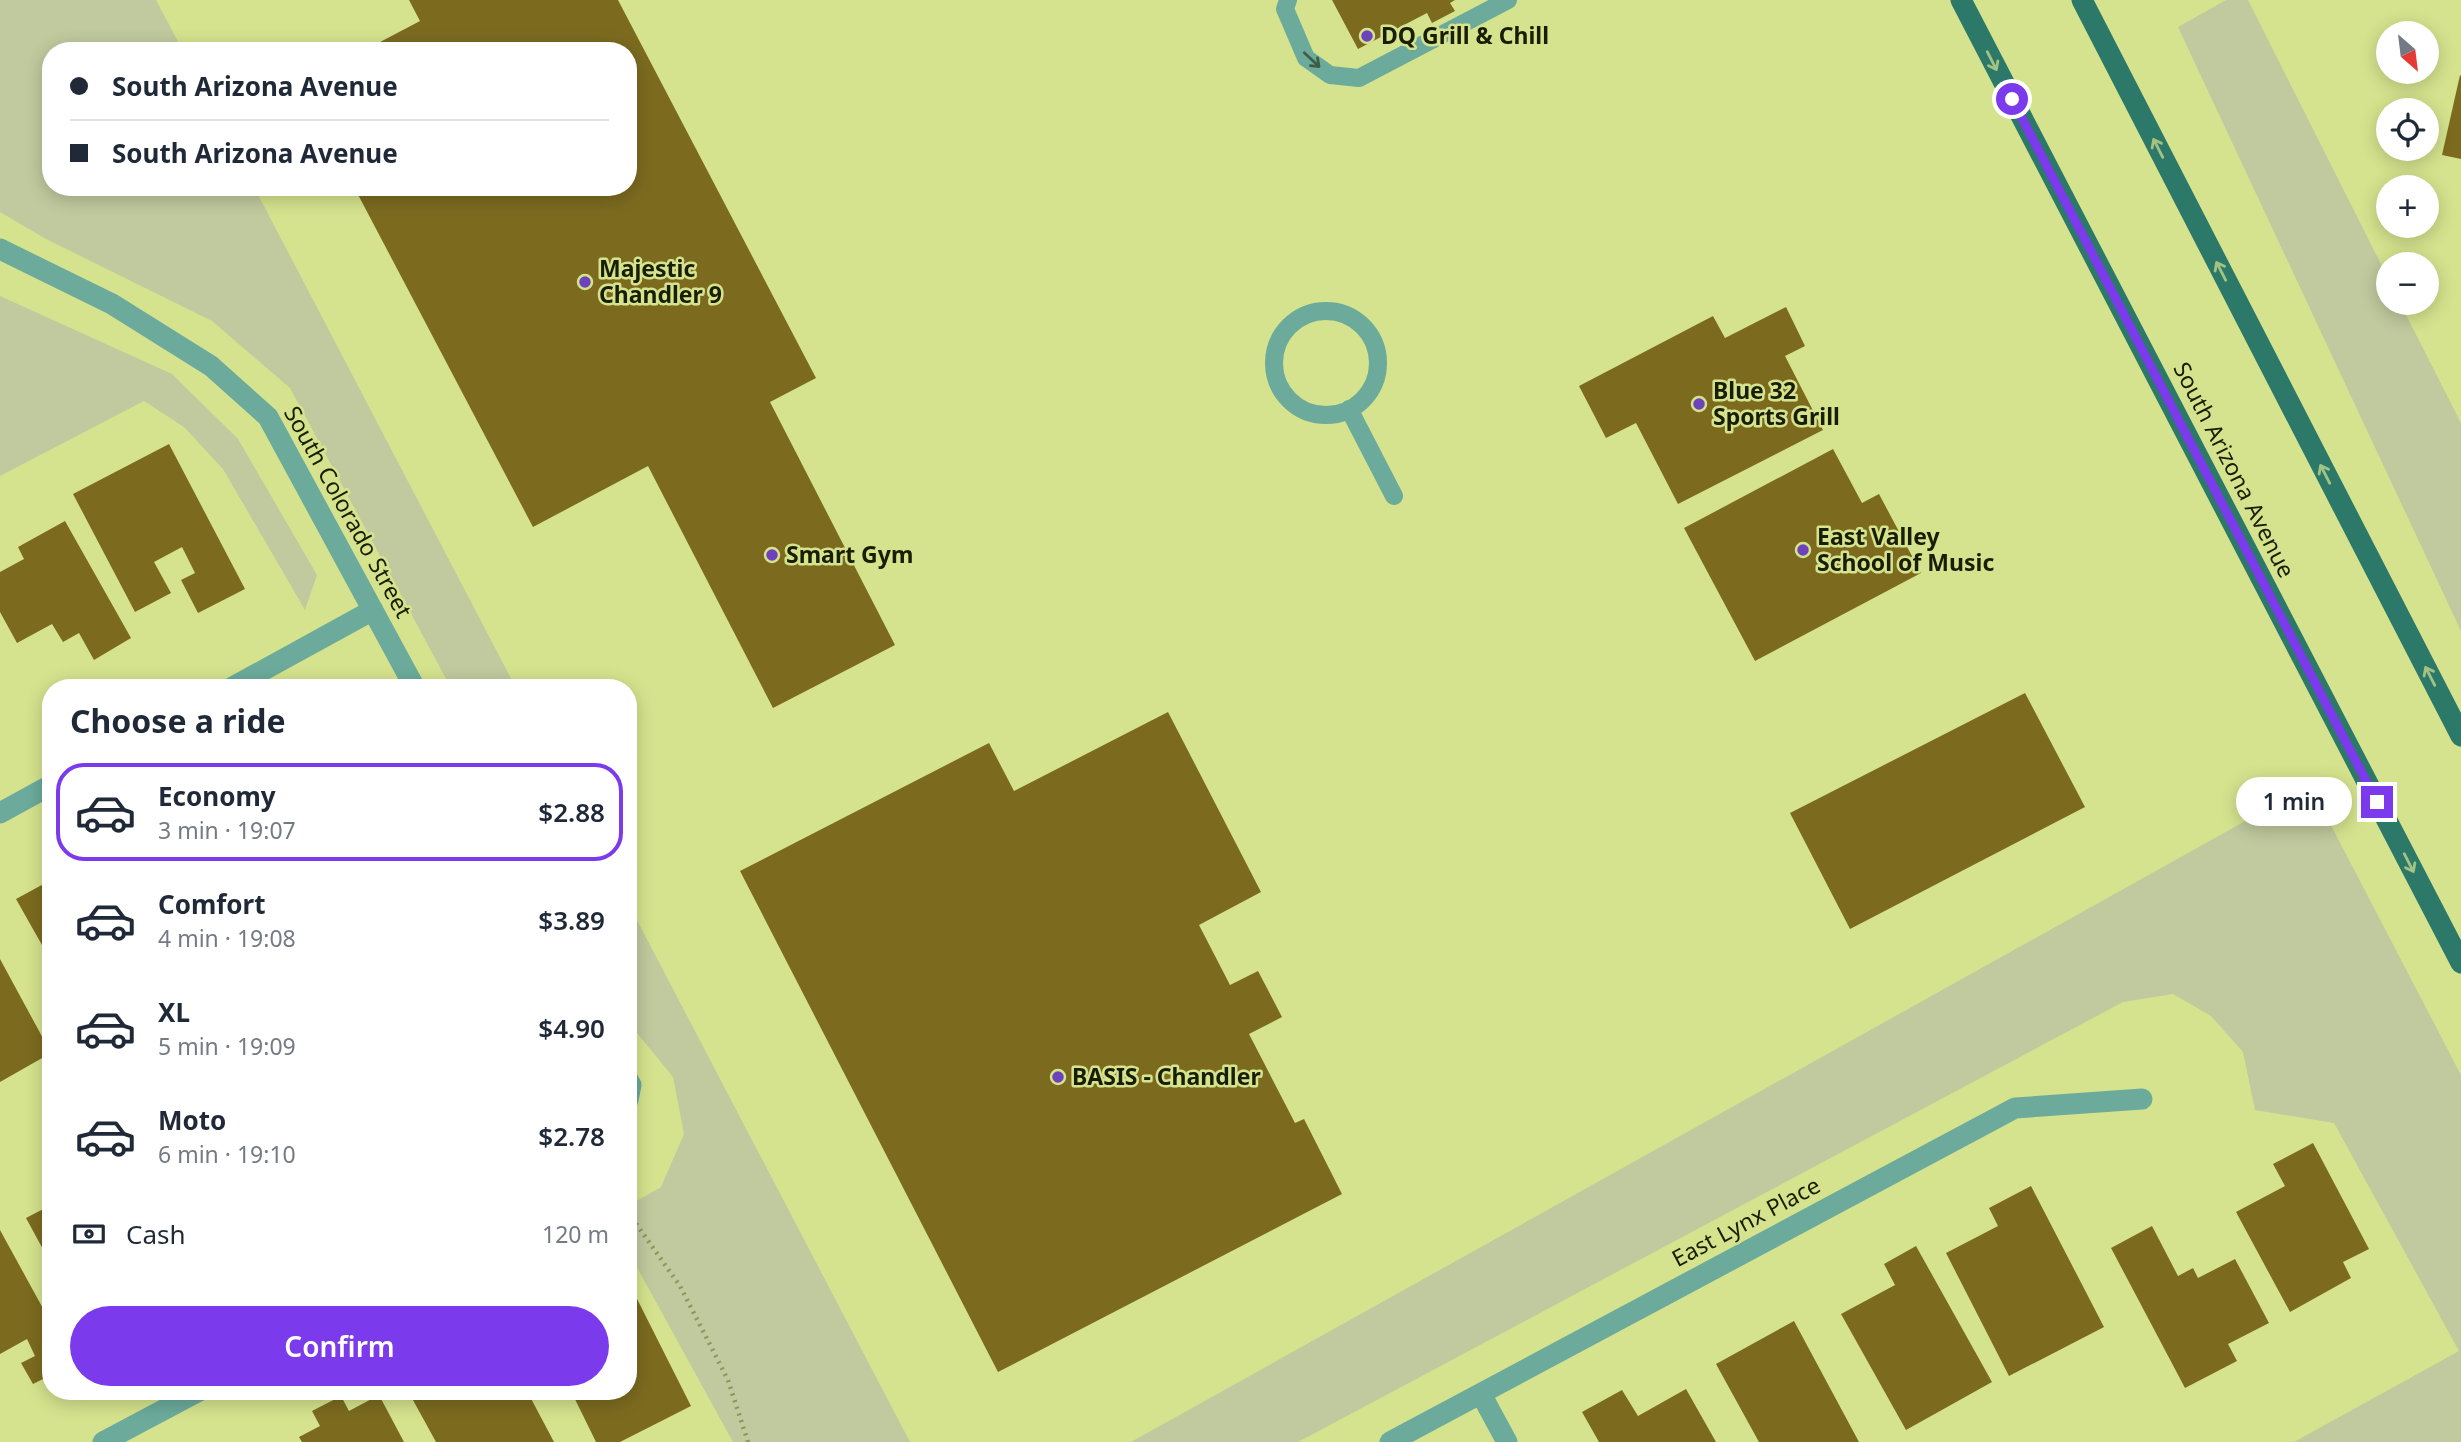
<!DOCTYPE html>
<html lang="en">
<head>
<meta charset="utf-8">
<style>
	:root { --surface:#fff; --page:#f2f2f3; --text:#1f2937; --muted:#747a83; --line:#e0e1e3; --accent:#7c3aed }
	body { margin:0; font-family:"Noto Sans",sans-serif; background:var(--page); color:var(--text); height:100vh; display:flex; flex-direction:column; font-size:26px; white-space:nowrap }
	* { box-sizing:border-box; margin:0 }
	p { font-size:23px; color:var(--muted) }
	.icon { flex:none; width:38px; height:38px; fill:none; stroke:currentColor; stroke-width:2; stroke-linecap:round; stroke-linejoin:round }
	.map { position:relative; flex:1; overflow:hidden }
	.panel { position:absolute; left:42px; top:679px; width:595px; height:721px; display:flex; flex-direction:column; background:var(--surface); border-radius:28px; box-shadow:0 4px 18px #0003 }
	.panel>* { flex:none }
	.guide { position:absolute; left:42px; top:42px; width:595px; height:154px; border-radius:28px; box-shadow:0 4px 18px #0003; display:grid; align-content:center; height:154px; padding:0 28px; background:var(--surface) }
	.needle { width:46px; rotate:152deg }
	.controls { position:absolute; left:2376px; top:21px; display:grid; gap:14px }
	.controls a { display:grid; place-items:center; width:63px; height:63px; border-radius:50%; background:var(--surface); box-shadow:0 4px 18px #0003; font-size:35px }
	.end { position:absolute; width:32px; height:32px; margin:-16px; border:9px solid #7c3aed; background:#fff; box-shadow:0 0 0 4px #fff }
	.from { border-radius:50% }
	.bubble { position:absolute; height:49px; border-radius:24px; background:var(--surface); box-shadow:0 4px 18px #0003; font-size:23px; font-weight:600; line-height:49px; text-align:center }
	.guide b { display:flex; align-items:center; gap:24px; height:66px; font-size:26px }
	.guide b+b { border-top:2px solid var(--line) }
	.guide i { width:18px; height:18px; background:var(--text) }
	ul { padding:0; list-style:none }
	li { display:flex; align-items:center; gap:21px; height:98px; margin:0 14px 10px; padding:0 14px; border:4px solid transparent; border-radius:28px }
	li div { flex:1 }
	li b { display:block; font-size:26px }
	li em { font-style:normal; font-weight:600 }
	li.on { border-color:var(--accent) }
	li>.icon { width:63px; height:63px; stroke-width:1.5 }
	h2 { padding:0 28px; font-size:32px; line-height:84px }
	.pay { display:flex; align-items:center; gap:18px; height:77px; padding:0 28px; font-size:26px }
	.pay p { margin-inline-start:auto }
	.action { display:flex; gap:14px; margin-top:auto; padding:14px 28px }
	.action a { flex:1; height:80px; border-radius:42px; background:var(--accent); color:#fff; font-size:28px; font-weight:600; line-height:80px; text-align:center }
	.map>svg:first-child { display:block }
	.green { fill:#c1c99e }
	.building { fill:#7c6b1f }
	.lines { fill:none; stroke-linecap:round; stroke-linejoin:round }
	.path { stroke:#8c9657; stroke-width:4.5; stroke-dasharray:2 5; stroke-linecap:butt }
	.service { stroke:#6cab9b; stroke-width:18 }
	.minor { stroke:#6cab9b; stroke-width:21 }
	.primary { stroke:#2d7969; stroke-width:21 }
	.oneway { stroke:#3f5d46 }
	.oneway2 { stroke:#a3c383 }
	.route { stroke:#7c3aed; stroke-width:9 }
	.poi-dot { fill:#6e42ba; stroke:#d5e38e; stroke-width:2.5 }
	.labels { text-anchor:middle; stroke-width:5; stroke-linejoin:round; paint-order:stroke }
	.poi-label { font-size:23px; font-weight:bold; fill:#1a1e00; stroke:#d5e38e; text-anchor:start }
	.street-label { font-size:23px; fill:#1a1e00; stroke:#d5e38e }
</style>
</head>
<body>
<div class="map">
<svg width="2461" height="1442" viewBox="0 0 2461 1442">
	<rect width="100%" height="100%" fill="#d5e38e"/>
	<!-- green -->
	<path class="green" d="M0,0H156L183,51H51V187H254L516,688H451L290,388L212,321L46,239L0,212Z
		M2226,0H2248L2389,280V303H2400L2461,423V631L2178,27Z
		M0,296L172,374L238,439L317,575L305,610L223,469L184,427L144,401L0,476Z
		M2310,785L2461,1075V1442H2294L2459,1351L2334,1123L2255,1110L2243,1052L2211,1016L2173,994L2123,1002L1298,1442H1131Z
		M628,903L910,1442H733L628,1251V1206L661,1187L684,1134L673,1077L637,1033L628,1017Z"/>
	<!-- building -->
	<path class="building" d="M409,0H618L816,378L770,402L895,645L773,708L648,466L533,527L354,187H628V51H363L420,21Z
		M1332,0H1455L1450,3L1455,11L1432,23L1427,13L1358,49Z
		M2460,75L2461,76V159L2442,155Z
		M1786,307L1805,346L1785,356L1823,430L1678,504L1636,423L1606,438L1579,386L1713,316L1725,338Z
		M169,444L245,589L198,613L181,580L195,573L182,547L154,562L171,593L135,612L73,494Z
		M1833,449L1862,503L1879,494L1921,573L1755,661L1684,528Z
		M65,521L131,638L94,660L79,633L63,642L52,624L17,643L0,612V572L24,559L18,547Z
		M2025,693L2085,807L1850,929L1790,813Z
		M1168,712L1261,892L1199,925L1230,985L1258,971L1282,1017L1249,1034L1295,1123L1304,1119L1342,1194L998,1372L740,871L989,743L1014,791Z
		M51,880V961L16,899Z
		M0,959L51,1053L0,1082Z
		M2313,1143L2369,1249L2343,1262L2351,1278L2290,1312L2236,1212L2285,1186L2273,1164Z
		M2031,1186L2104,1327L2009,1376L1946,1253L1998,1226L1989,1208Z
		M51,1205V1264L26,1218Z
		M2152,1226L2178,1276L2193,1268L2198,1278L2235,1259L2269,1323L2228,1344L2237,1361L2185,1388L2111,1248Z
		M0,1230L51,1323V1375L33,1384L21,1363L35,1356L27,1339L0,1354Z
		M1916,1246L1992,1382L1906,1430L1841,1314L1895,1285L1884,1264Z
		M628,1281L691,1406L620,1442H596L571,1391H628Z
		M1794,1321L1859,1442H1759L1716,1364Z
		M1686,1389L1716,1442H1599L1582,1412L1622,1390L1638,1416Z
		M408,1391H527L554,1442H436Z
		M379,1395L404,1442H302L299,1437L320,1426L312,1411L341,1396L349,1411Z"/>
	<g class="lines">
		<!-- path -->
		<path class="path" d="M632,1218L680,1286L728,1380L748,1442"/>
		<!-- service -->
		<path class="service" d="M1288,0L1285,9L1306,58L1330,75L1359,78L1508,0
			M1274 363a52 52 0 1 1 104 0a52 52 0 1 1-104 0Z
			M1349,409L1394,496"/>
		<!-- minor -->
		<path class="minor" d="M0,249L112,304L211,366L268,417L415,688
			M231,688L373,610
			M0,813L51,785
			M628,1080L631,1085L628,1100
			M1481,1394L1507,1442
			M103,1442L199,1391
			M1390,1442L2015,1108L2142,1099"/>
		<!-- primary -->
		<path class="primary" d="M1961,0L2461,963
			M2082,0L2461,736"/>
	</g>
	<!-- one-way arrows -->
	<defs><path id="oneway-shaft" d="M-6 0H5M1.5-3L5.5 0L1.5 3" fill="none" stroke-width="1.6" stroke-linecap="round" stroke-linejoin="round" transform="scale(1.75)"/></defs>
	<use class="oneway" href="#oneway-shaft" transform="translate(1312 60) rotate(43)"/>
	<g class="oneway2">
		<use href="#oneway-shaft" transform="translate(1992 61) rotate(63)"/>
		<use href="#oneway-shaft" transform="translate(2158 148) rotate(-117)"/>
		<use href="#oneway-shaft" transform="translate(2221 271) rotate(-117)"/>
		<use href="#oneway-shaft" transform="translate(2325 474) rotate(-117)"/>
		<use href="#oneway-shaft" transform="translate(2430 676) rotate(-117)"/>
		<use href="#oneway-shaft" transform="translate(2409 863) rotate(63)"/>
	</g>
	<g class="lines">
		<!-- route -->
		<path class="route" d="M2012,99L2377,802"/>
	</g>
	<!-- markers -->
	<g class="poi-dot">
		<circle cx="1367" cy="36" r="7"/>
		<circle cx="585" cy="282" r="7"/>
		<circle cx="1699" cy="404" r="7"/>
		<circle cx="1803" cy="550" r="7"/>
		<circle cx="772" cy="555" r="7"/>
		<circle cx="1058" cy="1077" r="7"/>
	</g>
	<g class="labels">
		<!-- poi labels -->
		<g class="poi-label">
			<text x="1381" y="44">DQ Grill &amp; Chill</text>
			<text x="599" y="277">Majestic<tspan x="599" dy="26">Chandler 9</tspan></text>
			<text x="1713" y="399">Blue 32<tspan x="1713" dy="26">Sports Grill</tspan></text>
			<text x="1817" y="545">East Valley<tspan x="1817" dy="26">School of Music</tspan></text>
			<text x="786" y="563">Smart Gym</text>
			<text x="1072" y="1085">BASIS - Chandler</text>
		</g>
		<!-- street labels -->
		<g class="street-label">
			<text transform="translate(2234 470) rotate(63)" y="8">South Arizona Avenue</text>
			<text transform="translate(348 512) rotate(61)" y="8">South Colorado Street</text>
			<text transform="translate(1746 1222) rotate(-28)" y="8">East Lynx Place</text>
		</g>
	</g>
</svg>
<div class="controls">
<a><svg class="needle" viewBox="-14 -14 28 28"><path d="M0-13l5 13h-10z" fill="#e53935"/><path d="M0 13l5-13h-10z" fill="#747a83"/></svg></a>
<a><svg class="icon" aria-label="locate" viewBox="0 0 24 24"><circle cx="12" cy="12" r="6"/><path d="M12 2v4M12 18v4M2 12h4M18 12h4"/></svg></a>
<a>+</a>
<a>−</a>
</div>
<i class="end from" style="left:2012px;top:99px"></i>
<i class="end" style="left:2377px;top:802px"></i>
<div class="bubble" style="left:2236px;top:777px;width:116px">1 min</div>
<div class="guide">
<b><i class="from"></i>South Arizona Avenue</b>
<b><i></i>South Arizona Avenue</b>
</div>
<section class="panel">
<h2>Choose a ride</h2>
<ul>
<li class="on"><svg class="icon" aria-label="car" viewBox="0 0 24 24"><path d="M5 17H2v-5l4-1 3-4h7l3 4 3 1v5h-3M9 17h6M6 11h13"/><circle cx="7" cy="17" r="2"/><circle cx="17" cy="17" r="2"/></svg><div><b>Economy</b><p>3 min · 19:07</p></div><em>$2.88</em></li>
<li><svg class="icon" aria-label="car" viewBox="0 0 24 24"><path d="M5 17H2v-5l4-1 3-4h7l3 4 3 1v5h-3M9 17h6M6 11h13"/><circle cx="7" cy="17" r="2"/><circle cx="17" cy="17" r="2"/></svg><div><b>Comfort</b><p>4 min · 19:08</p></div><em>$3.89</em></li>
<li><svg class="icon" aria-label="car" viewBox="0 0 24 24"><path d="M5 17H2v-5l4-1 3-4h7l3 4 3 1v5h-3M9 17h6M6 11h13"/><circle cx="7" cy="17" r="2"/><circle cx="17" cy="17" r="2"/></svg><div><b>XL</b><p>5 min · 19:09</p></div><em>$4.90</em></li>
<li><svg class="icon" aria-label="car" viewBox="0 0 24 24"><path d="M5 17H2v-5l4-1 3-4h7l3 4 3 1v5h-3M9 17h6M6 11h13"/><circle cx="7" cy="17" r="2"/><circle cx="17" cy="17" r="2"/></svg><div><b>Moto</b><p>6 min · 19:10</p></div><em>$2.78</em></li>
</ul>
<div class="pay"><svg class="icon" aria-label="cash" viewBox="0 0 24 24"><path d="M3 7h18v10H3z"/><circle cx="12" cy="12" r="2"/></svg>Cash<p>120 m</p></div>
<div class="action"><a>Confirm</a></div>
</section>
</div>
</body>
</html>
